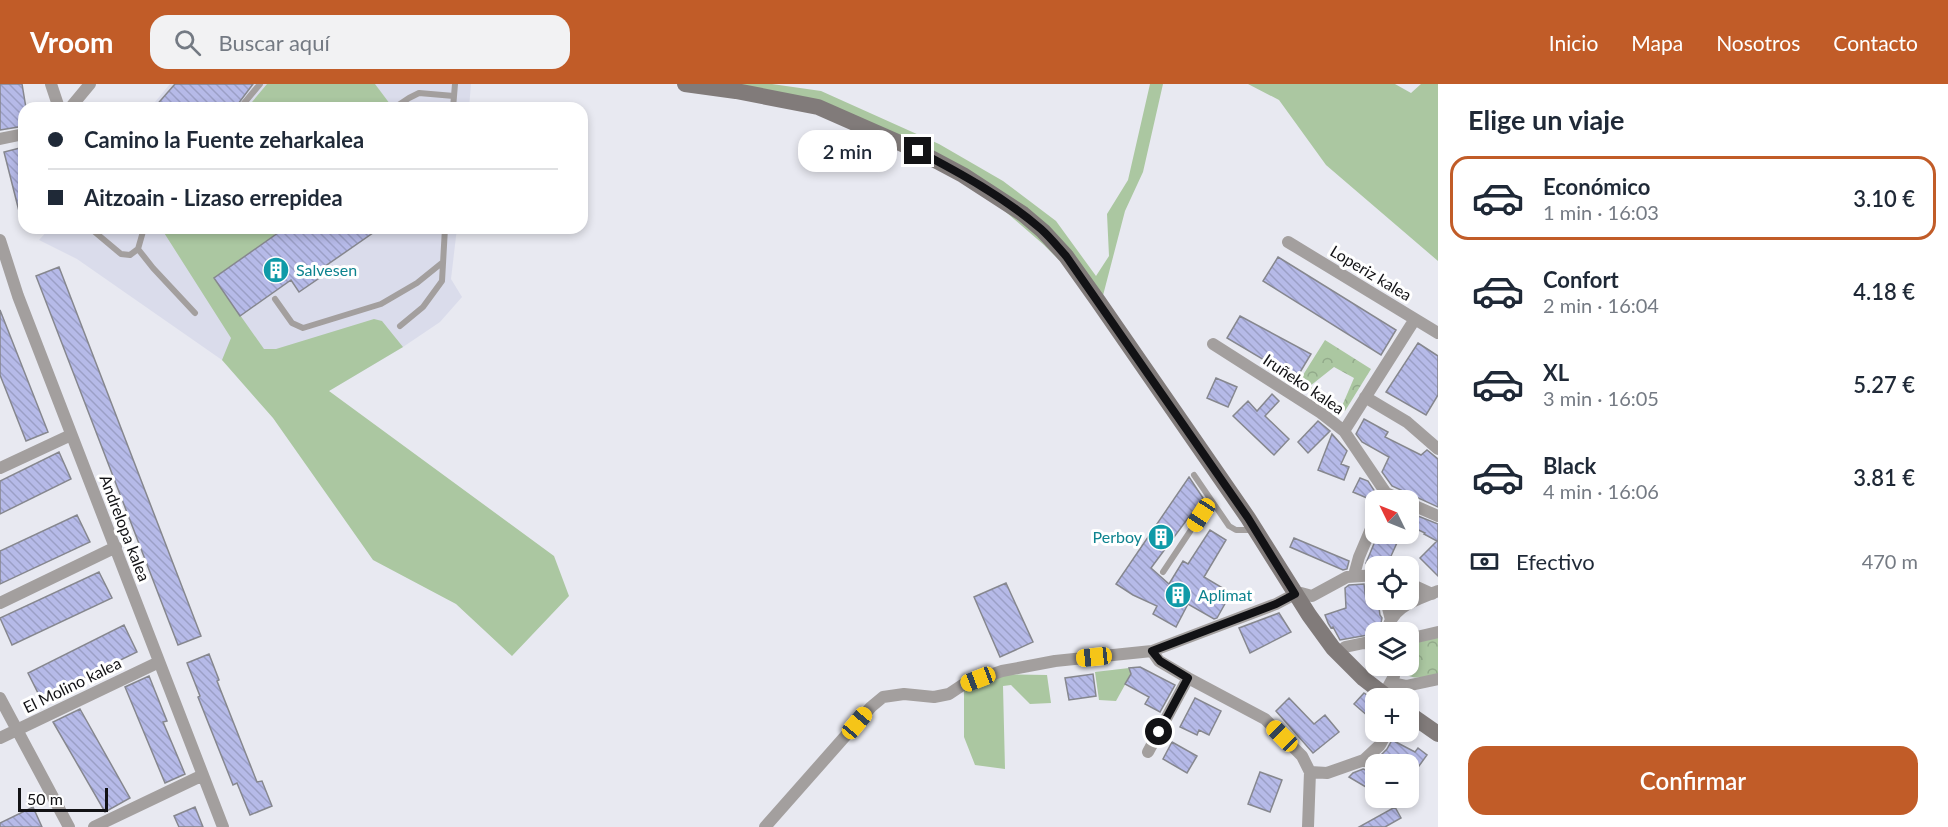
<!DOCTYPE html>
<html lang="es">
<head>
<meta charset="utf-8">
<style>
	:root { --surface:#fff; --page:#f2f2f3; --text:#1f2937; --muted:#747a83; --line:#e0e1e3; --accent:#c15c28 }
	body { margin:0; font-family:Lato,sans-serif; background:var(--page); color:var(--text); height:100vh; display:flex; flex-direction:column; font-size:22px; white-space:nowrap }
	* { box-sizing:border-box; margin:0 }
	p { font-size:20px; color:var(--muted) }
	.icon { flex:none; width:33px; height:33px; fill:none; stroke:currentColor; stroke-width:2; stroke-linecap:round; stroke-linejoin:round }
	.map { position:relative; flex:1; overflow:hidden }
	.details { display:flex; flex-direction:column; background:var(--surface); width:510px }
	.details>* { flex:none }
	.banner { position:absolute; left:18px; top:18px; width:570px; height:132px; border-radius:18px; box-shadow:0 3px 9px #0003; display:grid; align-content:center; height:132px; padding:0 30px; background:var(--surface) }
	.needle { width:39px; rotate:313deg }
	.buttons { position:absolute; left:1365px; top:406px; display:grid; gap:12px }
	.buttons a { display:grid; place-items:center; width:54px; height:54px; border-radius:12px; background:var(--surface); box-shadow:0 3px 9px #0003; font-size:30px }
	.scale { position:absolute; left:18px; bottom:15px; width:90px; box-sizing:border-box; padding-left:6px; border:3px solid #121215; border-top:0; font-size:16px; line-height:21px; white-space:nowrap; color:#121215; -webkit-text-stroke:4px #fff; paint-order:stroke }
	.end { position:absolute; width:27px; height:27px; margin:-14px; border:8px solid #121215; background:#fff; box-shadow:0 0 0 3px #fff }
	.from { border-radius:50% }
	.bubble { position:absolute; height:42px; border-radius:18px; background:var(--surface); box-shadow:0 3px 9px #0003; font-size:20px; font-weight:600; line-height:42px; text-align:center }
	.car { position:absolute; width:18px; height:36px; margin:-18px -9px; border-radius:8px; box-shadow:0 0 4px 2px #0007; background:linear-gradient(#f5c518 24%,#345 0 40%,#f5c518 0 76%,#345 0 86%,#f5c518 0) }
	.banner b { display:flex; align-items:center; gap:21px; height:57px; font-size:22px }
	.banner b+b { border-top:2px solid var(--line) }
	.banner i { width:15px; height:15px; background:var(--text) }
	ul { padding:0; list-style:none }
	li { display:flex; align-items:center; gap:18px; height:84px; margin:0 12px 9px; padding:0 18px; border:3px solid transparent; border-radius:18px }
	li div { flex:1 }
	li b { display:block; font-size:22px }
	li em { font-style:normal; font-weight:600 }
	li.on { border-color:var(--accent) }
	li>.icon { width:54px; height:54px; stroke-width:1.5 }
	h2 { padding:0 30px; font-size:27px; line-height:72px }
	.pay { display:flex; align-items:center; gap:15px; height:66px; padding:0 30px; font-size:22px }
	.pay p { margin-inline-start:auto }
	.cta { display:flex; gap:12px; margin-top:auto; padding:12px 30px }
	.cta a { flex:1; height:69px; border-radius:18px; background:var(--accent); color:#fff; font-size:24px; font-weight:600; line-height:69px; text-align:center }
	header { display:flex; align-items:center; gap:36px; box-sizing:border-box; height:84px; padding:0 30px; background:var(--accent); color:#fff }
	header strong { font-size:28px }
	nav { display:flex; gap:33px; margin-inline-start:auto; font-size:21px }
	.search { width:420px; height:54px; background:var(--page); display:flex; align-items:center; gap:15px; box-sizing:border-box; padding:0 21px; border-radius:18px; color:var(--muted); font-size:22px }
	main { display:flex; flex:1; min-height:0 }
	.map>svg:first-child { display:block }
	.built { fill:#dadceb }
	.green { fill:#abc7a1 }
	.park { fill:url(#park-crowns); fill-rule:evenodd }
	.building { fill:url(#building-back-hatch); stroke:#86878e; stroke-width:1.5 }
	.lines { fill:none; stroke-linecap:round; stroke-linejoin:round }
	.lane { stroke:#a39f9e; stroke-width:6 }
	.street { stroke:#a39f9e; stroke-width:12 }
	.secondary { stroke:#817b7a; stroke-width:16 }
	.route { stroke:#121215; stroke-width:8 }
	.labels { text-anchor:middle; stroke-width:6; stroke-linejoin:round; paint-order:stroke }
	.culture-label { font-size:16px; fill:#0d838f; stroke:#fff; text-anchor:start }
	.street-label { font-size:16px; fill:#121215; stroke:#fff }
</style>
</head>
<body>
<header>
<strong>Vroom</strong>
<div class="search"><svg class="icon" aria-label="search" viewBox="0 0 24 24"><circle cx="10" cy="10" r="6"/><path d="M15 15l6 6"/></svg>Buscar aquí</div>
<nav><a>Inicio</a><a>Mapa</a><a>Nosotros</a><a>Contacto</a></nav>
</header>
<main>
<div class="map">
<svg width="1438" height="743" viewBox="0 0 1438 743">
	<defs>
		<pattern id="park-crowns" width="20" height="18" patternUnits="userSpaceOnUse" patternTransform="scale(1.5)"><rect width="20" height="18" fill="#abc7a1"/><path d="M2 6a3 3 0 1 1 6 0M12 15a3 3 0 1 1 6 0" fill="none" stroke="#92aa8a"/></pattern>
		<pattern id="building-back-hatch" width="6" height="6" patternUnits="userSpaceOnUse" patternTransform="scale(1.5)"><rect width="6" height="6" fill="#b6bae8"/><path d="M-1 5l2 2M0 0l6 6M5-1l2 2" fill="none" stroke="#9b9fc6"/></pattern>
	</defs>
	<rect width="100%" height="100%" fill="#e8e9f1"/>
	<!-- built -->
	<path class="built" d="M170,0H471L469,24H150Z
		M50,144H457L451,195L462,213L440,238L403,263L329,307L222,276L77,175L39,156Z"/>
	<!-- green -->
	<path class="green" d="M267,0H375L390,20L385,24H247Z
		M685,0H772L821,7L939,60L1003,97L1056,137L1096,192L1109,172L1107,130L1128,96L1150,0H1163L1143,88L1125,127L1100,223L1080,197L1044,161L963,91L872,46L753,10Z
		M1248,0H1395L1411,9L1421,0H1438V177L1326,81L1279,16Z
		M161,144H269L275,151L214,194L264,265H276L374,235L382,237L403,263L329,307L554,472L569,512L512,572L456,520L373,476L273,334L222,276L231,254Z
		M1129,584L1131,590L1116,617L1099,616L1095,588Z
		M991,590L1047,591L1051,619L1030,620L1011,601L1003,602L1005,685L975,681L964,653V600Z"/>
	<!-- park -->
	<path class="park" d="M1325,256L1371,285L1345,327L1298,299ZM1334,283L1354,294L1342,322L1310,302Z
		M1438,553V590C1423,593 1408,599 1400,582H1408V561Z"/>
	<!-- building -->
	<path class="building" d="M0,0H22L26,24H24V42L0,46Z
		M175,0H253L235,24H154Z
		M24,63V135H21L4,68Z
		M285,144H380L324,183L328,188L299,208L291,196L240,232L214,194Z
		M1278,173L1396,246L1381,271L1263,197Z
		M59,183L201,552L178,561L36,192Z
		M0,226L48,348L26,357L0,291Z
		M1240,232L1311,270L1296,295L1227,254Z
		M1418,259L1438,272V311L1426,331L1386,308Z
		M1216,294L1237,303L1228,323L1207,314Z
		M1272,310L1279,317L1265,332L1289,355L1274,371L1233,332L1248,317L1257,327Z
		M1364,335L1388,348L1385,353L1421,371L1427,366L1438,375V423L1392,402L1382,388L1389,373L1362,358L1356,350Z
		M1318,337L1330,347L1308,369L1298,358Z
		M1332,350L1347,367L1341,380L1349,383L1344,396L1318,386Z
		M59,368L71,395L0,430V397Z
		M1189,393L1203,414L1151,484L1169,500L1183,477L1188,480L1210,446L1226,456L1204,493L1231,509L1217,534L1214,535L1188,520L1176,543L1153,530L1157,522L1133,511L1116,500Z
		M1360,394L1368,397L1379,414L1384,417H1374L1353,408Z
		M1408,428L1438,440V492L1420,474L1437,457L1424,450L1425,449L1408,441Z
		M77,431L90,458L0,500V467Z
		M1378,450H1401L1386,483H1375L1366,479Z
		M1294,454L1349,477L1347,485L1343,486L1290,463Z
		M99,488L112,514L12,561L0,534Z
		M1006,499L1033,558L1000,573L974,513Z
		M1364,500L1366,517H1378L1380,531L1382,534L1379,549L1340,556L1333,543L1331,544L1328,539L1325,531L1346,524L1345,504L1349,501Z
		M1279,529L1291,548L1250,569L1239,544Z
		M124,541L137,568L41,615L28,589Z
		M209,570L219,596L217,597L257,698L262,697L272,722L250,731L237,699L233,701L198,613L200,612L187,579Z
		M1140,583L1175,601L1160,628L1145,620L1149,613L1125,600L1131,590L1129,584Z
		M1093,590L1096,612L1069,616L1065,594Z
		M149,592L167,637L163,638L185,690L165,699L125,603Z
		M1364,609L1376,617V639L1354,620Z
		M1195,614L1221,627L1209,651L1199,646L1197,651L1180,643Z
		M1289,614L1314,640L1325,631L1339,648L1313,669L1276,627Z
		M80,625L130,714L105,728L53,638Z
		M1392,656L1415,668L1418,664L1427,671L1408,697V681H1384L1378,674L1387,665Z
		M1172,658L1197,672L1187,689L1163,675Z
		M1363,685L1376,690V709L1349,693L1353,689Z
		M1260,688L1282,696L1270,728L1248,720Z
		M33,723L42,743H0V739Z
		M195,723L203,743H179L174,732Z
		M1395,723L1401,734L1385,743H1359Z"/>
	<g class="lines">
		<!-- lane -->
		<path class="lane" d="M240,24L260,0
			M394,24L409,14L419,9L454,12
			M453,24L455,0
			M90,144L121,170L130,171L138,165L144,144
			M138,165L153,184L195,229
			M275,215L292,239L303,244L381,220L417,199L443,178
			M400,242L423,223L442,197L445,144
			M1194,391L1229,442L1236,446H1252
			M1163,488L1201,431L1214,421"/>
		<!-- street -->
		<path class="street" d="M51,0L59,24
			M70,24L90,0
			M0,55L24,50
			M0,156L18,212L223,743
			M1288,158L1438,249
			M1213,260L1321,329L1344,347L1386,409L1404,417
			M1365,313L1407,338L1438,365
			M1344,347L1415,235
			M0,384L71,351
			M1408,419L1438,432
			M1354,491L1359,473L1376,433
			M1408,499L1432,510
			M1386,516L1391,536
			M0,519L116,463
			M1387,549C1390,522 1417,516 1438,507
			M1408,555L1438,548
			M1345,563L1364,559L1376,560
			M1152,567L1159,577L1188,594L1265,635L1302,672L1310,688L1308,743
			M1391,599L1406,602L1438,595
			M1388,603L1394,592L1393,582
			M0,614L69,743
			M0,654L159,578
			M1148,668L1188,594
			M1364,676L1380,661L1387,648
			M1310,688L1327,689L1364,676L1376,682
			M94,743L203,691
			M765,743L871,623L883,613L904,610L934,613L949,610L964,600L1002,587L1055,577L1152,567L1276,520L1295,510L1301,509L1312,512L1347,493L1376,491"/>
		<!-- secondary -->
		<path class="secondary" d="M685,0L736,7L818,23L918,67L963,91L1023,130L1043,147L1066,172L1098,217L1248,434L1309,531L1333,564L1364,595L1390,615
			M1408,629L1438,650"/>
	</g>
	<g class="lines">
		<!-- route -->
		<path class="route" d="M918,67C960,89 1004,113 1041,145C1050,153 1058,163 1066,172L1248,434L1295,510L1276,520L1152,567L1160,577L1188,594L1159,648"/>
	</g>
	<!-- icons -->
	<defs>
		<symbol id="building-disc" viewBox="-11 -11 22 22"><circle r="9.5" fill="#0f9aa8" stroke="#fff"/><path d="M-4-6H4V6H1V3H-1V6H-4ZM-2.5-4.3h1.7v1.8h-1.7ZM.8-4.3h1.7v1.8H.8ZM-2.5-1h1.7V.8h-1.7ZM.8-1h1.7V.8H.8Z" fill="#fff"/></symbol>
	</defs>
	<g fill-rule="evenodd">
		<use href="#building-disc" x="261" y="171" width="30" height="30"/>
		<use href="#building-disc" x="1146" y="438" width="30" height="30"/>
		<use href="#building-disc" x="1163" y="496" width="30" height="30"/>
	</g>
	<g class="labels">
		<!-- culture labels -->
		<g class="culture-label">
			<text x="296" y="192">Salvesen</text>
			<text x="1142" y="459" text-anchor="end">Perboy</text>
			<text x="1198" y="517">Aplimat</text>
		</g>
		<!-- street labels -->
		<g class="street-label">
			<text transform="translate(1371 189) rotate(31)" y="6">Loperiz kalea</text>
			<text transform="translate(1304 300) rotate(34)" y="6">Iruñeko kalea</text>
			<text transform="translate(125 444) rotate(69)" y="6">Andrelopa kalea</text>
			<text transform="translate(72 601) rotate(-26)" y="6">El Molino kalea</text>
		</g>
	</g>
</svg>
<div class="buttons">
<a><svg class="needle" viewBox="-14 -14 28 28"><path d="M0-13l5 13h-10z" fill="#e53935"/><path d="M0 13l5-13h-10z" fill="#747a83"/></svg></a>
<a><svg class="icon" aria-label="locate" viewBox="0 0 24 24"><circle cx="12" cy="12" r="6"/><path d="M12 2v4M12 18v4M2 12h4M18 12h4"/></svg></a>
<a><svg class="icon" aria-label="layers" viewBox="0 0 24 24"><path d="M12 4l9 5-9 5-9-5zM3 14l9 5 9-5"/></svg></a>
<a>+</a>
<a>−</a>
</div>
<div class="scale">50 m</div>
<i class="end from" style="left:1159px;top:648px"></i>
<i class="end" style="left:918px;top:67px"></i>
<div class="bubble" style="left:798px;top:46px;width:99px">2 min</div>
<i class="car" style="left:1201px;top:431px;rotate:213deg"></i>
<i class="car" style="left:1094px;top:573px;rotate:264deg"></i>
<i class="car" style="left:978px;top:595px;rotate:249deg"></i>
<i class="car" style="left:857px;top:639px;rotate:40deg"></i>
<i class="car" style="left:1282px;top:652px;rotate:315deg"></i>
<div class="banner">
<b><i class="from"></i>Camino la Fuente zeharkalea</b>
<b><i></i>Aitzoain - Lizaso errepidea</b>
</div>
</div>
<section class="details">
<h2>Elige un viaje</h2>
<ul>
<li class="on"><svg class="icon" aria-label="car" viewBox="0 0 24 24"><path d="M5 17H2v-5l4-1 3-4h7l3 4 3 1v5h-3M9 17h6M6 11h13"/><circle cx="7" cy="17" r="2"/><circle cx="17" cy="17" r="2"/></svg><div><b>Económico</b><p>1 min · 16:03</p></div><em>3.10 €</em></li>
<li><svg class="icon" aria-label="car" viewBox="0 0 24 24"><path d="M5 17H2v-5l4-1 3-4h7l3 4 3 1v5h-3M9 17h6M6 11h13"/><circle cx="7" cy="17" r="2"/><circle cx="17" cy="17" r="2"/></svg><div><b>Confort</b><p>2 min · 16:04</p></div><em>4.18 €</em></li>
<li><svg class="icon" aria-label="car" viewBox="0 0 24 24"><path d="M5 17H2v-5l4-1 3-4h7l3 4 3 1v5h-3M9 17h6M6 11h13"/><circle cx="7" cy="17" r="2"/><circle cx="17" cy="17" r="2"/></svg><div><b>XL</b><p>3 min · 16:05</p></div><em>5.27 €</em></li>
<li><svg class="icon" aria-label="car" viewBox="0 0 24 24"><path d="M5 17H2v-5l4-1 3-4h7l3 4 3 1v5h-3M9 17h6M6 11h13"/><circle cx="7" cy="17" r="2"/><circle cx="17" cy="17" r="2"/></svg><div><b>Black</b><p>4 min · 16:06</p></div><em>3.81 €</em></li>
</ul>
<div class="pay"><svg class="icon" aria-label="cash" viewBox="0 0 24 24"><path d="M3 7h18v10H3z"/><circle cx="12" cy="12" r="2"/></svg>Efectivo<p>470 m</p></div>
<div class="cta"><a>Confirmar</a></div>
</section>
</main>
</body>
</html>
